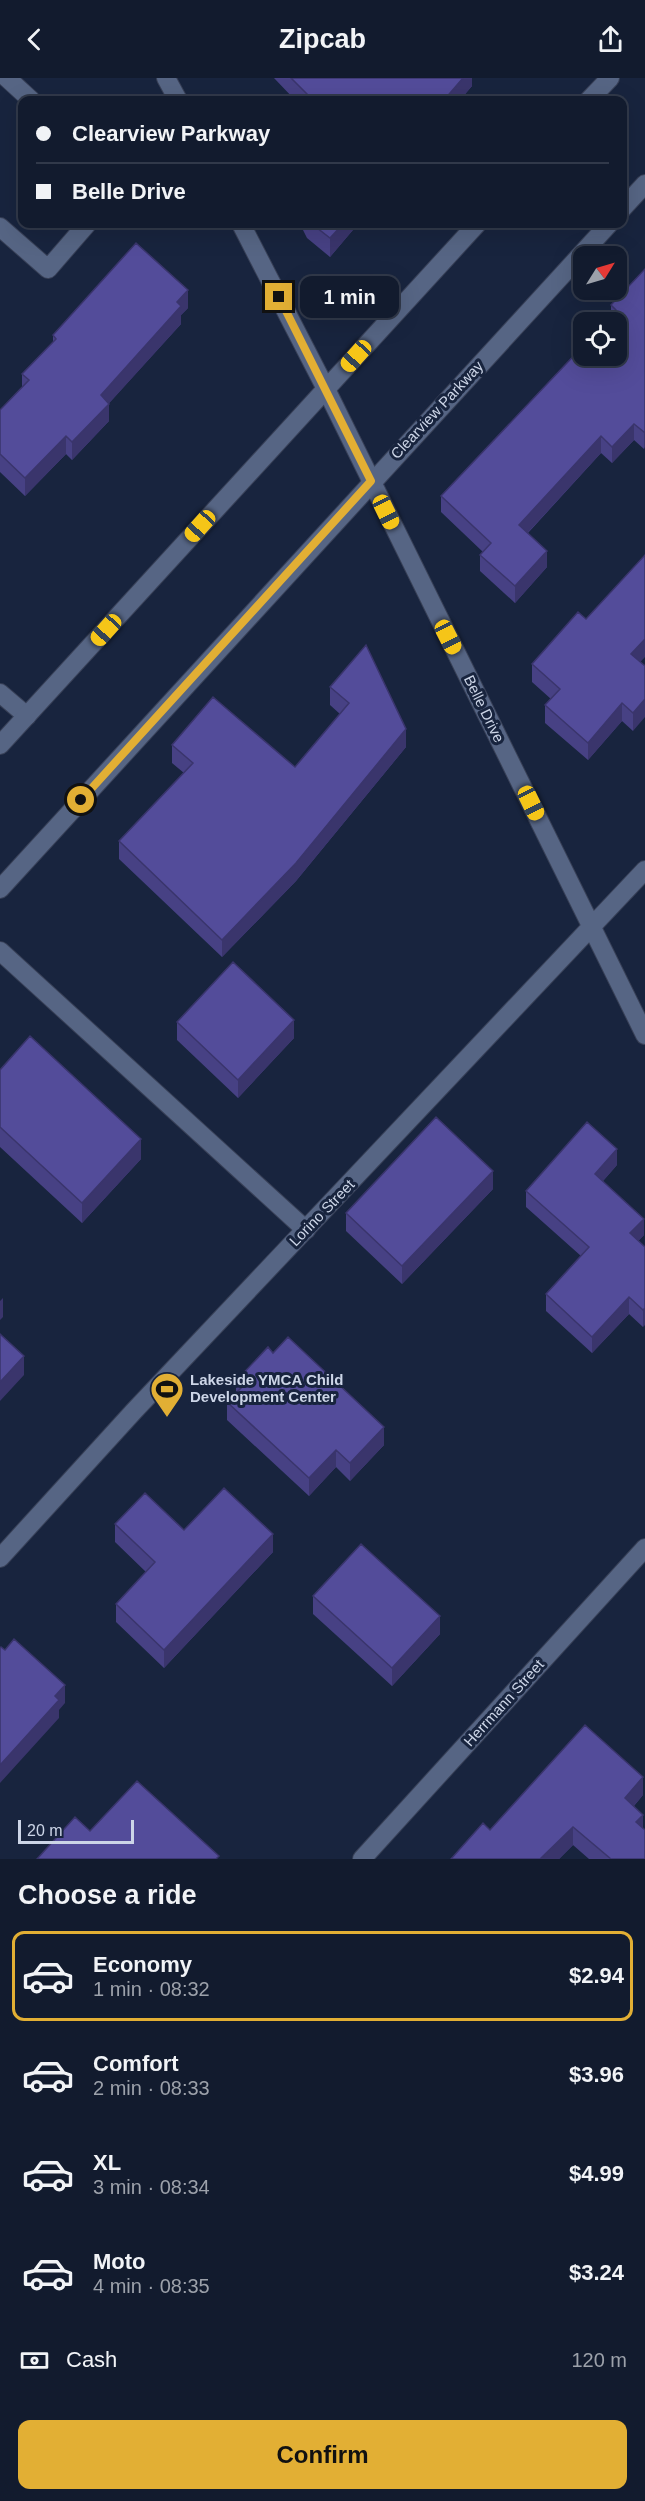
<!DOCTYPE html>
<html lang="en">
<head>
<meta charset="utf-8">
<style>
	:root { --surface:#121b2e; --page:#1b2436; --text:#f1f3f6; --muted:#9ca1aa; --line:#31394a; --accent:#e2af34 }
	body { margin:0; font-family:Helvetica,sans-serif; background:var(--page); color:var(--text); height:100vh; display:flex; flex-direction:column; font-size:22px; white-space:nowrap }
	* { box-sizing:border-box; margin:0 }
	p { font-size:20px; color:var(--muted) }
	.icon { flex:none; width:33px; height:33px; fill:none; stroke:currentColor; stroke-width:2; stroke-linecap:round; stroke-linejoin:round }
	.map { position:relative; height:1781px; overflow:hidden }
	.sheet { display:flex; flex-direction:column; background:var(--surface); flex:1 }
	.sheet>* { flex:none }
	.guide { position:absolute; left:18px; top:18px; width:609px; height:132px; border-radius:12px; box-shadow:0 6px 24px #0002,0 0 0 2px var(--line); display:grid; align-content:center; height:132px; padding:0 18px; background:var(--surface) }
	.needle { width:39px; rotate:53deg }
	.fabs { position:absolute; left:573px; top:168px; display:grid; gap:12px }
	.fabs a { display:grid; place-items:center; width:54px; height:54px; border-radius:12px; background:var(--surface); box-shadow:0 6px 24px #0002,0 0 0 2px var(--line); font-size:30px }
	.scale { position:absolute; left:18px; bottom:15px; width:116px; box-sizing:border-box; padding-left:6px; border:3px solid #ccd5e7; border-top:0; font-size:16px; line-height:21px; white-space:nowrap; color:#ccd5e7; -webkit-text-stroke:4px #18243e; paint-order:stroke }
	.end { position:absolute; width:27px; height:27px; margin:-14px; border:8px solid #e2af34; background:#111; box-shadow:0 0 0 3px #111 }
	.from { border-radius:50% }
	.bubble { position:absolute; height:42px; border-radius:12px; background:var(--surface); box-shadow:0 6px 24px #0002,0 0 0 2px var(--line); font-size:20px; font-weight:700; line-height:42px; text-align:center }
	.car { position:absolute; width:18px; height:36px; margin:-18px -9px; border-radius:8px; box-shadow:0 0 4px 2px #0007; background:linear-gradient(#f5c518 24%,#345 0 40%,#f5c518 0 76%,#345 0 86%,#f5c518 0) }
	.guide b { display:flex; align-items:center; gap:21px; height:57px; font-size:22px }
	.guide b+b { border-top:2px solid var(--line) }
	.guide i { width:15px; height:15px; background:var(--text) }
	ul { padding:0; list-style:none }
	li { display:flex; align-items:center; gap:18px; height:90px; margin:0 12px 9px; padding:0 6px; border:3px solid transparent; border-radius:12px }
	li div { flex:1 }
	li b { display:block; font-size:22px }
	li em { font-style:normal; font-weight:700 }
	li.selected { border-color:var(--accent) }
	li>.icon { width:54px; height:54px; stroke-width:1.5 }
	h2 { padding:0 18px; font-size:27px; line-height:72px }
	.pay { display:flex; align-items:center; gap:15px; height:66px; padding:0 18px; font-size:22px }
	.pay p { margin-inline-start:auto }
	.primary-button { display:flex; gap:12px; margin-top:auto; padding:12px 18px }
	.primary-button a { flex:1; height:69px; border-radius:12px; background:var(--accent); color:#111; font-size:24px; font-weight:700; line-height:69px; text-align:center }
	header { display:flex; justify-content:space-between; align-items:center; height:78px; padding:0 18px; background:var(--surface); font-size:27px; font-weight:700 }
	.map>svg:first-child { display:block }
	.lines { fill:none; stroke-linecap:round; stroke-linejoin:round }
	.lane-casing { stroke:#384057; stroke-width:20 }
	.street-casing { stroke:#384057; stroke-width:20 }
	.secondary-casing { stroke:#384057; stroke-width:20 }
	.lane { stroke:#566584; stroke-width:18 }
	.street { stroke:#566584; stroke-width:18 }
	.secondary { stroke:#566584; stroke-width:18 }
	.wall { fill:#474184 }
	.shaded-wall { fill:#3a356c }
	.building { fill:#534c9a; stroke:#3a356c; stroke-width:1.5 }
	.route { stroke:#e2af34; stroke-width:8 }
	.labels { text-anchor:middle; stroke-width:6; stroke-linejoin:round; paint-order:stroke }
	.street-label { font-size:15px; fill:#ccd5e7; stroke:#18243e }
	.poi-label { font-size:15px; font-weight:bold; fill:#ccd5e7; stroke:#18243e; text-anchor:start }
</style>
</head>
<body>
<header><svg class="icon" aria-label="back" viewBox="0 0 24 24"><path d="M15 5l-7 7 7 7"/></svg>Zipcab<svg class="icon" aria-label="share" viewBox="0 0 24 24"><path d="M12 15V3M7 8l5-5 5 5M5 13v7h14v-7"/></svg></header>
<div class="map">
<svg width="645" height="1781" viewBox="0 0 645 1781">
	<rect width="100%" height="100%" fill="#18243e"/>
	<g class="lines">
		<defs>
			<path id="lane" d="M7,0L31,22
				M0,149L48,191L87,146
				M0,615L27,638
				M0,873L306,1152"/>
			<path id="street" d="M166,0L178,22
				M241,146L326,311L645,957
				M0,1480L134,1333L645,792
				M362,1781L645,1470"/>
			<path id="secondary" d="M589,22L610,0
				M622,131L645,106
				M0,667L477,146
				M0,811L609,146"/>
		</defs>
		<!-- lane casing -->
		<use href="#lane" class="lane-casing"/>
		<!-- street casing -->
		<use href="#street" class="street-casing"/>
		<!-- secondary casing -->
		<use href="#secondary" class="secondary-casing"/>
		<!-- lane -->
		<use href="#lane" class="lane"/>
		<!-- street -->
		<use href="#street" class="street"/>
		<!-- secondary -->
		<use href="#secondary" class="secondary"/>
	</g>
	<!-- wall -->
	<path class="wall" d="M274,0H472V8L460,22H295Z
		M300,146H358L330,179L307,160Z
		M645,191L644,371L634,362L612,385L601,375L528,455L547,489L515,525L480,493V477L483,474L441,434V418L611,238V227Z
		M188,230L181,237V246L109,325V343L72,382L66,376L25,418L0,394V332L22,309V296L53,264V257Z
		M586,541L640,584L633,653L622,643L588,682L545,645V627L551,621L532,604V586Z
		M330,609L406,669L296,803L222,879L119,781V763L184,695L172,685V667L295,689L340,636L330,627Z
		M177,944L294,960L238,1020L177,962Z
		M0,992L141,1081L82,1145L0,1069Z
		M617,1087L603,1103L644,1157L638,1163L645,1169L643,1249L629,1236L592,1275L546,1233V1216L581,1178L526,1129V1113Z
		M493,1111L402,1206L346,1153V1135Z
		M273,1275L384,1367L350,1403L336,1389L309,1418L227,1342V1324L236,1315V1303Z
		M115,1446L184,1452L273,1474L164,1590L116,1544V1526L146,1494L115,1464Z
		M313,1518L440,1556L392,1608L313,1536Z
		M643,1717L634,1728L643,1750L645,1781H589L573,1767L559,1781H451L490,1752Z"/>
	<!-- shaded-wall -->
	<path class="shaded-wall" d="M463,0H472V8L460,22H444Z
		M343,146H358L330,179V160Z
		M188,212V230L181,237V246L104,331L109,326V343L72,382V364L101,317L177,224Z
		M634,346V362L612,385V369Z
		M645,353V369L644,371V354Z
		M66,358V376L25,418V400Z
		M601,358V375L519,464V447Z
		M547,473V489L515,525V508Z
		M645,561V579L631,594V576Z
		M645,621V639L633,653V635Z
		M622,625V643L588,682V665Z
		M406,651V669L296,803L222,879V862Z
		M294,942V960L238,1020V1002Z
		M141,1061V1081L82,1145V1125Z
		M617,1071V1087L595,1112V1096Z
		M493,1093V1111L402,1206V1188Z
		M644,1141V1157L630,1172V1155Z
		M629,1219V1236L592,1275V1259Z
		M3,1220V1239L0,1242V1223Z
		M645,1230V1247L643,1249V1232Z
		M24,1278V1297L0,1323V1304Z
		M384,1349V1367L350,1403V1385Z
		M336,1372V1389L309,1418V1400Z
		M273,1456V1474L164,1590V1572Z
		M440,1538V1556L392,1608V1590Z
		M65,1607V1625L59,1632V1640L0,1705V1687L55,1618Z
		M643,1699V1717L625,1738V1720Z
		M643,1737V1754L636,1744Z
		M573,1749V1767L559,1781H540Z"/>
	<!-- building -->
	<path class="building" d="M291,0H463L444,22H313Z
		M312,146H343L330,160Z
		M136,165L188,212L177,224L181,228L101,317L109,326L72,364L66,358L25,400L0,376V332L29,302L22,296L56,261L53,257Z
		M645,191V353L644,354L634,346L612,369L601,358L519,447L547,473L515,508L480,477L491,465L441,418L584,267V278H616V244H604L616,232L611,227Z
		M645,477V561L631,576L645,588V621L633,635L622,625L588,665L545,627L560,611L532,586L578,534L586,541Z
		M366,567L406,651L296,785L222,862L119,763L193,685L172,667L213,619L295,689L349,625L330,609Z
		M233,884L294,942L238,1002L177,944Z
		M30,958L141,1061L82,1125L0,1049V992Z
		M436,1039L493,1093L402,1188L346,1135Z
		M587,1044L617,1071L595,1096L644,1141L630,1155L645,1169V1230L643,1232L629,1219L592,1259L546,1216L589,1169L526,1113Z
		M0,1256L24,1278L0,1304Z
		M288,1259L384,1349L350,1385L336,1372L309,1400L227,1324L242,1309L236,1303L268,1269L273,1275Z
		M224,1410L273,1456L164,1572L116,1526L155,1484L115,1446L145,1415L184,1452Z
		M361,1466L440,1538L392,1590L313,1518Z
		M14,1561L65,1607L55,1618L59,1622L0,1687V1570L1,1569L5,1572Z
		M585,1647L643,1699L625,1720L643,1737L636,1744L645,1752V1781H611L573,1749L540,1781H451L483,1745L490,1752Z
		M137,1703L219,1778L216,1781H37L75,1739L90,1753Z"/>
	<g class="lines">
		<!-- route -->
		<path class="route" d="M81,722L371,403L279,219"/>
	</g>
	<!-- icons -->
	<defs>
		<symbol id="stadium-pin" viewBox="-11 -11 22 30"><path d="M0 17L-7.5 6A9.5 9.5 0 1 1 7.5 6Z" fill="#e2af34" stroke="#18243e"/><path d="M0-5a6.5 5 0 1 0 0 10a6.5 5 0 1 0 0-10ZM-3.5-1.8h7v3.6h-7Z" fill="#111"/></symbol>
	</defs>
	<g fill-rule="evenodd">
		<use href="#stadium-pin" x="148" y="1292" width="38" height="52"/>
	</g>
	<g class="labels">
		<!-- street labels -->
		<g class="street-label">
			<text transform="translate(437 332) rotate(-47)" y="5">Clearview Parkway</text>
			<text transform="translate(484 631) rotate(64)" y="5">Belle Drive</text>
			<text transform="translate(322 1135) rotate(-46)" y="5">Lorino Street</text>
			<text transform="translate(504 1625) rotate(-48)" y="5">Herrmann Street</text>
		</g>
		<!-- poi labels -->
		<g class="poi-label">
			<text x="190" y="1307">Lakeside YMCA Child<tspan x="190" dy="17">Development Center</tspan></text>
		</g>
	</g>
</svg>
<div class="fabs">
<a><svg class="needle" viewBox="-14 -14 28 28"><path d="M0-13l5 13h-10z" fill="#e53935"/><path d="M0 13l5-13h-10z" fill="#9ca1aa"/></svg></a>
<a><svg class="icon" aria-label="locate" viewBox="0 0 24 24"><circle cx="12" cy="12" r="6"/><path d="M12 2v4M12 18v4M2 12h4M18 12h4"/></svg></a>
</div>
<div class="scale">20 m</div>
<i class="end from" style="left:81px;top:722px"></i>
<i class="end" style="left:279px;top:219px"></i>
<div class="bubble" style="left:300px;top:198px;width:99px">1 min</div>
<i class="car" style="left:356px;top:278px;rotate:222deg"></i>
<i class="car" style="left:386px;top:434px;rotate:154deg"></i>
<i class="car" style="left:200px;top:448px;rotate:222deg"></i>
<i class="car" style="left:106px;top:552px;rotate:222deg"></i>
<i class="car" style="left:448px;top:559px;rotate:153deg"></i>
<i class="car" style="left:531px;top:725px;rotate:154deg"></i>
<div class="guide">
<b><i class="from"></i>Clearview Parkway</b>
<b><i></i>Belle Drive</b>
</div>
</div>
<section class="sheet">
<h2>Choose a ride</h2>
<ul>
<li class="selected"><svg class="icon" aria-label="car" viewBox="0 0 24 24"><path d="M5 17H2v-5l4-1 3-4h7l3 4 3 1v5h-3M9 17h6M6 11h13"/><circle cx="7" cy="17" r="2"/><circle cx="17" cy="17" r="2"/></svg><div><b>Economy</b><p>1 min · 08:32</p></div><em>$2.94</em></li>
<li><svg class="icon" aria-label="car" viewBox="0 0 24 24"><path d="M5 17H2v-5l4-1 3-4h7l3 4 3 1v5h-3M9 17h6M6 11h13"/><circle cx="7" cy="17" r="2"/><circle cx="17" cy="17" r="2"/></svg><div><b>Comfort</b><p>2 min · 08:33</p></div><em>$3.96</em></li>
<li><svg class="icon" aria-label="car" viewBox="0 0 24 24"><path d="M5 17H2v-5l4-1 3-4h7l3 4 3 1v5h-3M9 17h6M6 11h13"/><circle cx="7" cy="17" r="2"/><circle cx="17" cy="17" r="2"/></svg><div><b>XL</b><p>3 min · 08:34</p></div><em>$4.99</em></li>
<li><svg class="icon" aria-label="car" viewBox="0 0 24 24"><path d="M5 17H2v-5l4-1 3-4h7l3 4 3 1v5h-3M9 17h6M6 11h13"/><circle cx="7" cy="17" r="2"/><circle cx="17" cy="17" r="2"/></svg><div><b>Moto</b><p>4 min · 08:35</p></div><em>$3.24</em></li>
</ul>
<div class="pay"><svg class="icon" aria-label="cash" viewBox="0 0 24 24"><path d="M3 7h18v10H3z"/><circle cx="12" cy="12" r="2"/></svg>Cash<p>120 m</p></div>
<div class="primary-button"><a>Confirm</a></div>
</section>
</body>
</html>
